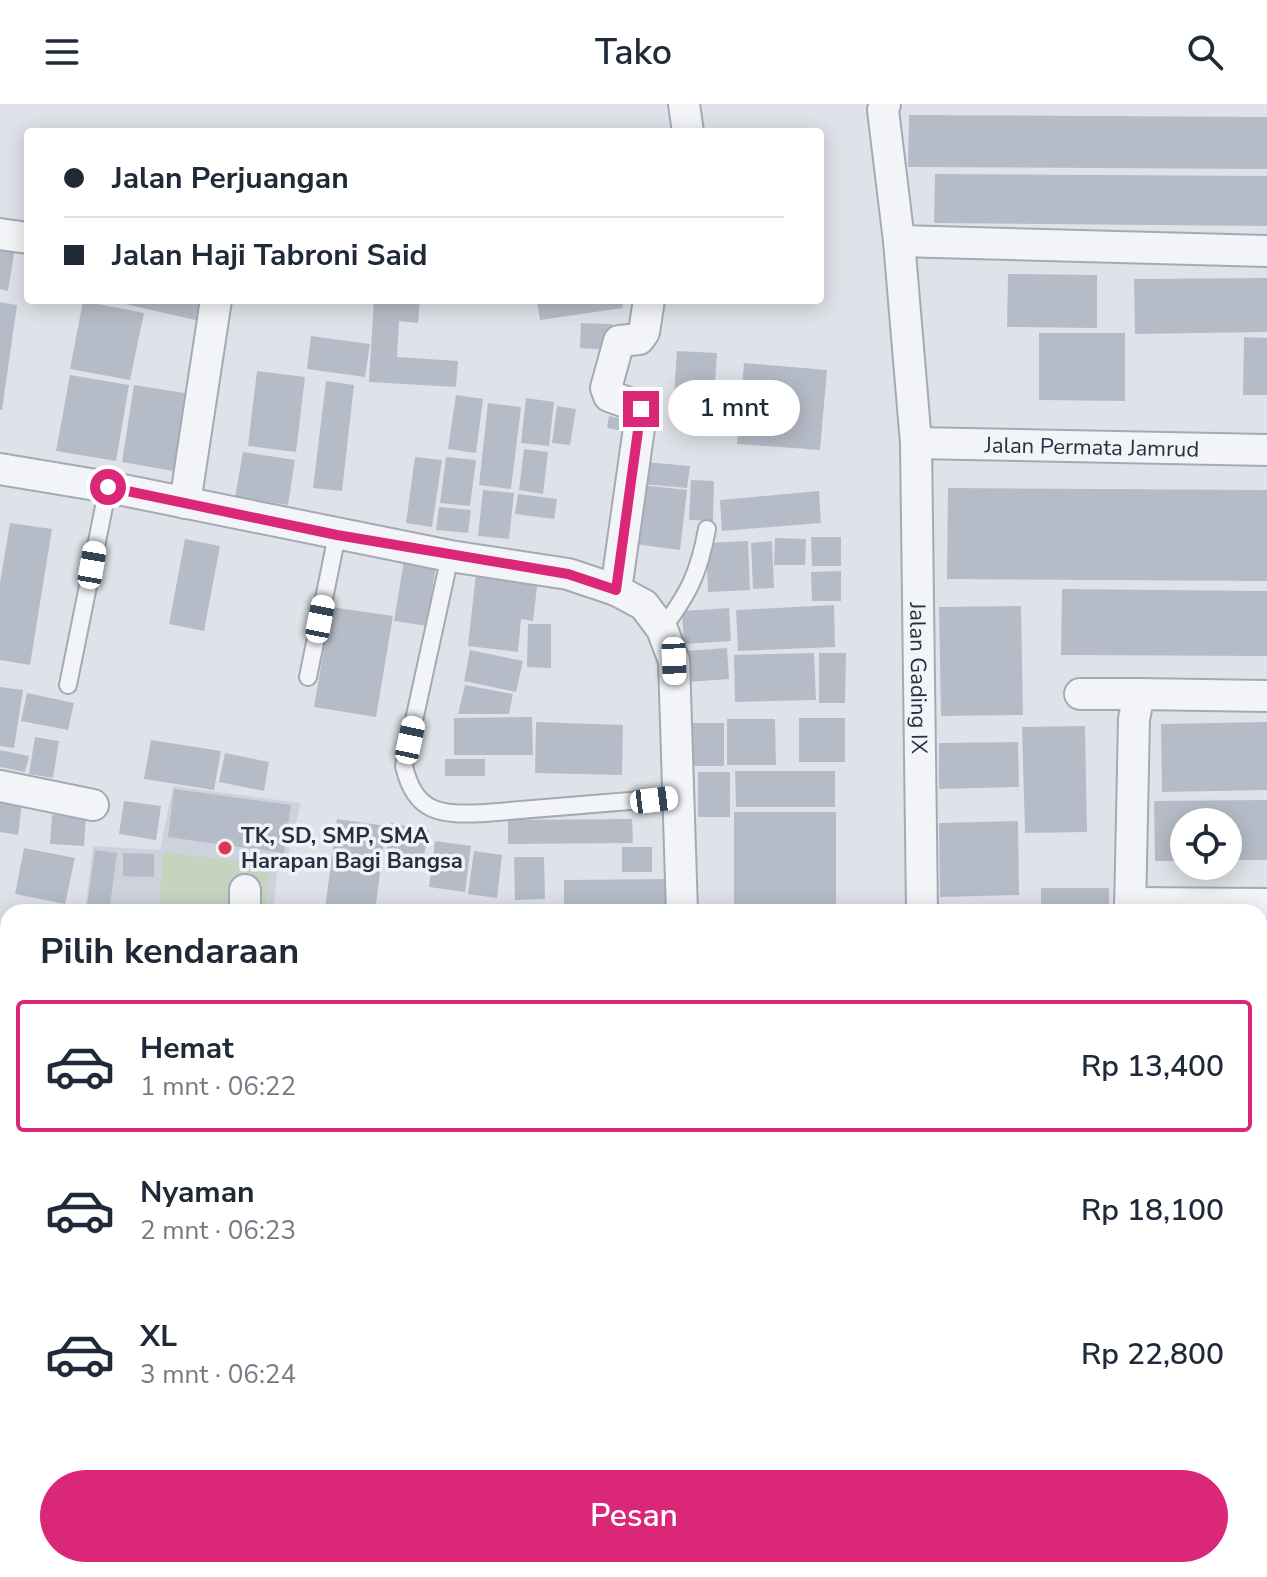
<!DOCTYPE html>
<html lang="id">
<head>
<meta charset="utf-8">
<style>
	:root { --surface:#fff; --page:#f2f2f3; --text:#1f2937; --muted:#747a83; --line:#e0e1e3; --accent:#db2777 }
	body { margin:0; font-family:"Nunito Sans",sans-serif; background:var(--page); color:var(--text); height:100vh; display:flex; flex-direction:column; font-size:30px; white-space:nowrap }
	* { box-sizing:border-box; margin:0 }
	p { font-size:26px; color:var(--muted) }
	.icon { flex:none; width:44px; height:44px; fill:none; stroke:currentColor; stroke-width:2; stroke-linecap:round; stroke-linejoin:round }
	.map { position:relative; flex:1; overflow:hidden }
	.side { position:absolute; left:0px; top:800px; width:1268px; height:674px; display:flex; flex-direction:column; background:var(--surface); border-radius:24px 24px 0 0; box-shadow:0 4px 20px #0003 }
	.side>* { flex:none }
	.banner { position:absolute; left:24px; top:24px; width:800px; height:176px; border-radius:8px; box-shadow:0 4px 20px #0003; display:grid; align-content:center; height:176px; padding:0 40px; background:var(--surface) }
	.buttons { position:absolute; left:1170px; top:704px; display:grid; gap:16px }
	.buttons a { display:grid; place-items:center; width:72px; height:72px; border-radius:50%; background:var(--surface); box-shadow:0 4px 20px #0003; font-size:40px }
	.end { position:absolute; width:36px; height:36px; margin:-18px; border:10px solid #db2777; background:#fff; box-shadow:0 0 0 4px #fff }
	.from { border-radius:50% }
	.bubble { position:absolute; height:56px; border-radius:28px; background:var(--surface); box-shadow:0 4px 20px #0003; font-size:26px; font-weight:600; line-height:56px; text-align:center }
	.car { position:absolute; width:24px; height:48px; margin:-24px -12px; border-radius:10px; box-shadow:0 0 6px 2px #0007; background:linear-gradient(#fff 24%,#345 0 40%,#fff 0 76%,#345 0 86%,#fff 0) }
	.banner b { display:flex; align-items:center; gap:28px; height:76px; font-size:30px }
	.banner b+b { border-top:2px solid var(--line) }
	.banner i { width:20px; height:20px; background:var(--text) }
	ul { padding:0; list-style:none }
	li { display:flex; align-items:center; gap:24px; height:132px; margin:0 16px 12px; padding:0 24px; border:4px solid transparent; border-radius:8px }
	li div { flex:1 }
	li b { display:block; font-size:30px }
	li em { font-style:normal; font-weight:600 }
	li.selected { border-color:var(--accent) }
	li>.icon { width:72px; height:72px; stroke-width:1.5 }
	h2 { padding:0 40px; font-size:36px; line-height:96px }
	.cta { display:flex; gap:16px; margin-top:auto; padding:16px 40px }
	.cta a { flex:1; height:92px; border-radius:48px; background:var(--accent); color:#fff; font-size:32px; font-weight:600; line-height:92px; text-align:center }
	header { display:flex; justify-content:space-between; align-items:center; height:104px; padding:0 40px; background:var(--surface); font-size:36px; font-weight:600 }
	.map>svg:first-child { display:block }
	.built { fill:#cdd2dc }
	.green { fill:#c4d4bf }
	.building { fill:#b6bcc7 }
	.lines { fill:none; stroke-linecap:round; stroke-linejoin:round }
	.service-casing { stroke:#a4aab4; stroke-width:20 }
	.minor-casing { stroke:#a4aab4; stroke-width:34 }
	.service { stroke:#f2f4f7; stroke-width:16 }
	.minor { stroke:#f2f4f7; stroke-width:30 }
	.route { stroke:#db2777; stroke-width:10 }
	.poi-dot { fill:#d83a4f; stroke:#eff2f7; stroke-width:3 }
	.labels { text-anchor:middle; stroke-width:7; stroke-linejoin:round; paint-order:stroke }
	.street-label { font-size:22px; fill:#273042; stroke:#eff2f7 }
	.poi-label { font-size:22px; font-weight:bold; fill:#273042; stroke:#eff2f7; text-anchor:start }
</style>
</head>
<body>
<header><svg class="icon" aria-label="menu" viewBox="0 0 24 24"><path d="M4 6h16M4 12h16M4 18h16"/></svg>Tako<svg class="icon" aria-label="search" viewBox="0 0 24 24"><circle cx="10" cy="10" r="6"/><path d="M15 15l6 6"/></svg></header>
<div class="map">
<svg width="1267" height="1473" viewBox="0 0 1267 1473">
	<rect width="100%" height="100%" fill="#dfe3e9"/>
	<!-- built -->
	<path class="built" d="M173,682L301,699L286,759L278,761L273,808H85L93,742L160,746Z"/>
	<!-- green -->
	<path class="green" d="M163,748L269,761L266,808H159Z"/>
	<!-- building -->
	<path class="building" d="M909,11L1267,13V65L908,63Z
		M935,70L1267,72V122L934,119Z
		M0,141L15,143L8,187L0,185Z
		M1008,170L1097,171V224L1007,223Z
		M1267,174V228L1135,230L1134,175Z
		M107,196H209L204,218Z
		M374,196H420L418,219L399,217L397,253L458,257L456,283L369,278Z
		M537,196H622L623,204L540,216Z
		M83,197L144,209L130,276L70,265Z
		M0,198L17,201L2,306H0Z
		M581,219L612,220L611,246L580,244Z
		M1039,229H1125V297L1039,296Z
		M311,232L370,240L365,273L307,265Z
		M1244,233L1267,234V291H1243Z
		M677,247L717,249L713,306L673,303Z
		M744,259L827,266L820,346L737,340Z
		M257,267L305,273L296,348L248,342Z
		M70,271L129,281L116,357L56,347Z
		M326,277L354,281L342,387L313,384Z
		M134,281L197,291L185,369L122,358Z
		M456,291L483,295L476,349L448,345Z
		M526,294L554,298L549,342L521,339Z
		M488,299L521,303L511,385L479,381Z
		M557,302L576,305L570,341L552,339Z
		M609,312L631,317L629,328L607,324Z
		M524,345L548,348L543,390L519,386Z
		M243,348L295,356L288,401L235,393Z
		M415,353L442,356L432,423L406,419Z
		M446,353L476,356L470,402L440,399Z
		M644,358L690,362L687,384L642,380Z
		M691,376L714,377L713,417L689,416Z
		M642,381L687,386L680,446L634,440Z
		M948,384L1267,386V477L947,475Z
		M483,386L514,389L509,435L478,432Z
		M819,387L821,419L722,427L720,396Z
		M518,390L557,395L554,415L515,410Z
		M439,403L471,406L468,429L436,426Z
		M10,419L52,425L30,561L0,556V479Z
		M811,433H841V462H812Z
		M775,434L806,435L805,461H774Z
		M185,435L220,442L204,527L169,520Z
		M748,437L750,486L708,488L706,439Z
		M772,437L774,484L753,485L751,439Z
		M404,456L436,462L427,522L394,517Z
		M841,467V497H812L811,468Z
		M476,469L538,475L533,517L521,515L518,548L468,542Z
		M1062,485L1267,487V552L1061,551Z
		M834,501L835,543L738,547L736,506Z
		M1021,502L1023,611L941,612L939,503Z
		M331,503L393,512L376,613L314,603Z
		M729,504L731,537L684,540L682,507Z
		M528,520H551V564L527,563Z
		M727,544L729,575L687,578L684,547Z
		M470,546L523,557L516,588L464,577Z
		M814,549L816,596L735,598L734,551Z
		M819,549H846L845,599H819Z
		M465,581L513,590L509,610H458Z
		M0,583L23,586L14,644L0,642Z
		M27,589L74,599L68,626L21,617Z
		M532,613L533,651H454V614Z
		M799,614H845V658H799Z
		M727,615H775L776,661H727Z
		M536,618L623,621L622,671L535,669Z
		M1267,618V686L1162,688L1161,620Z
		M692,619H724V662H692Z
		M1085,622L1087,728L1025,729L1022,623Z
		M35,633L59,637L53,674L29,670Z
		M151,636L221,647L214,686L144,675Z
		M1018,638L1019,683L939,685V639Z
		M0,646L29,652L25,668L0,663Z
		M225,649L269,658L264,687L219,678Z
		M445,655H485V672H445Z
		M735,667H835V703H736Z
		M698,668H730V713H698Z
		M174,685L291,701L284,749L168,733Z
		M0,696L22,699L18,731L0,728Z
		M1267,696V756H1228V718H1184V757H1155L1154,697Z
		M124,697L161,702L156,736L119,730Z
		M734,708H836V807H734Z
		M52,711L86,712L84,742L50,740Z
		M337,715L386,722L375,808L325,804Z
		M632,715L633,739L508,740V716Z
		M1018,717L1019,791L940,793L939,719Z
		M391,719L429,726L422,762L385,755Z
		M435,737L471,742L465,788L429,783Z
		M622,743H652V768H622Z
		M24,744L75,754L65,800L15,790Z
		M95,746L117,749L109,808H86Z
		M474,747L502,751L497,794L468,790Z
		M123,749L154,750V773L123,772Z
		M514,753H544L545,795L515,796Z
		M668,775V800L564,801V776Z
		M1041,784H1109V805H1041Z
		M1267,819V877L1260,878V820Z
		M0,821H8V850H0Z
		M0,854H8V896H0Z
		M1267,895V951L1260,952V896Z
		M3,939V981H0V940Z
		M1,994H8V1021H1Z
		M0,1107H8V1176L0,1177Z
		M1260,1239H1267V1301H1260Z
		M1260,1314H1267V1378H1260Z
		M0,1320L8,1331V1342L0,1348Z
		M0,1376L6,1383L8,1381V1426L0,1425Z
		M1260,1464H1267V1473H1241V1466Z
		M87,1466H101L108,1473H80Z
		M168,1466H188L189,1473H169Z
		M194,1466H252L254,1473H196Z
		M259,1466H287L289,1473H260Z
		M292,1466H345L346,1473H293Z
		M490,1466H517L519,1473H491Z
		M522,1466H543V1473H522Z
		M723,1466H881V1473H723Z
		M885,1466H948V1473H885Z
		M1177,1466H1235V1473H1177Z
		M606,1467H639V1473H606Z"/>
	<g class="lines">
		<defs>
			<path id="service" d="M450,452L404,662C415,710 441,711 485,709L678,693
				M662,525C689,489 699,469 707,425
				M308,573L337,431
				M68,581L108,383"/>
			<g id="minor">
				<path d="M684,0L688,28"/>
				<path id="s1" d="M885,0L883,6L899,137L916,339L922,808"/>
				<path d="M0,130L28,134"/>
				<path d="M899,137L1267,147"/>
				<path id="s2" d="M916,339L1267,346"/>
				<path d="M0,365L108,383L450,452L568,470L616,486L644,501L662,525L674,557L682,808"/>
				<path d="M185,399L216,196"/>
				<path d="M616,486L641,310L637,302L609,292L606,284L619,237L639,235L644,228L649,196"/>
				<path d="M1080,590H1139"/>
				<path d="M0,682L93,701"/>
				<path d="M245,786V808"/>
				<path d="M1130,799L1267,800"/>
				<path d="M1130,808L1134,615L1139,590L1267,592"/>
				<path d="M0,928H8"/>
				<path d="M1260,1003H1267"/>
				<path d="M1260,1212H1267"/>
				<path d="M1260,1412L1267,1413"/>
				<path d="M0,1437L8,1433"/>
				<path d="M147,1466L149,1473"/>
				<path d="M706,1466L707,1473"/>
				<path d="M964,1466L965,1473"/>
				<path d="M1139,1466V1473"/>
			</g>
		</defs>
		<!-- service casing -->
		<use href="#service" class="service-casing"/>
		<!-- minor casing -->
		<use href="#minor" class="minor-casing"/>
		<!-- service -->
		<use href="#service" class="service"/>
		<!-- minor -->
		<use href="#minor" class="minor"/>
	</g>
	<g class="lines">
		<!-- route -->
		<path class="route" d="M108,383L337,431L568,470L616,486L641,305"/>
	</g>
	<!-- markers -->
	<circle class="poi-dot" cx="225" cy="744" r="8"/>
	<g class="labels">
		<!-- street labels -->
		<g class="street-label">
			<text dy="8" stroke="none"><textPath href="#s2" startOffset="176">Jalan Permata Jamrud</textPath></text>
			<text dy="8" stroke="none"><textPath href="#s1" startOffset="576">Jalan Gading IX</textPath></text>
		</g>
		<!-- poi labels -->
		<g class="poi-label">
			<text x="241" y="739">TK, SD, SMP, SMA<tspan x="241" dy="25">Harapan Bagi Bangsa</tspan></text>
		</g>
	</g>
</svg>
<div class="buttons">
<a><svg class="icon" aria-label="locate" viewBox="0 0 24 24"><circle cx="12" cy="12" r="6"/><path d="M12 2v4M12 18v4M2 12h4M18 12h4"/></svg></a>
</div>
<i class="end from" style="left:108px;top:383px"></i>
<i class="end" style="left:641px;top:305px"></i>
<div class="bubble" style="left:668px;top:276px;width:132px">1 mnt</div>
<i class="car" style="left:92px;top:461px;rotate:10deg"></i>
<i class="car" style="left:320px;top:515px;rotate:11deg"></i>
<i class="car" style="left:674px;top:557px;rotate:178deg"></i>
<i class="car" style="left:410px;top:636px;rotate:12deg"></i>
<i class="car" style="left:654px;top:696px;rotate:83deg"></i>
<div class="banner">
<b><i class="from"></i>Jalan Perjuangan</b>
<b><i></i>Jalan Haji Tabroni Said</b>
</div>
<section class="side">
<h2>Pilih kendaraan</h2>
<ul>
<li class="selected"><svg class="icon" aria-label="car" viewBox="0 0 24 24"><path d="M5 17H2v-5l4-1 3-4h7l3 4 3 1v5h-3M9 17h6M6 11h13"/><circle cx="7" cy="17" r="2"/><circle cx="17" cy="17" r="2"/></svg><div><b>Hemat</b><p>1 mnt · 06:22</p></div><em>Rp 13,400</em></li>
<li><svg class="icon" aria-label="car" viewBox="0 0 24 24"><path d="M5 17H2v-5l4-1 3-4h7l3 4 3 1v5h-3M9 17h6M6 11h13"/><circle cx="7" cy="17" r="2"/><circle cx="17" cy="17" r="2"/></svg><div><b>Nyaman</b><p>2 mnt · 06:23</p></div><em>Rp 18,100</em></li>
<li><svg class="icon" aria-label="car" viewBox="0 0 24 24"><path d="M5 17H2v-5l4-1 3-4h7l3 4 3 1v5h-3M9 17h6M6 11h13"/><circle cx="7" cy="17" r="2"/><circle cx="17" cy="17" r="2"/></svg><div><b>XL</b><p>3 mnt · 06:24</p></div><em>Rp 22,800</em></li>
</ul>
<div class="cta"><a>Pesan</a></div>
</section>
</div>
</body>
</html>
